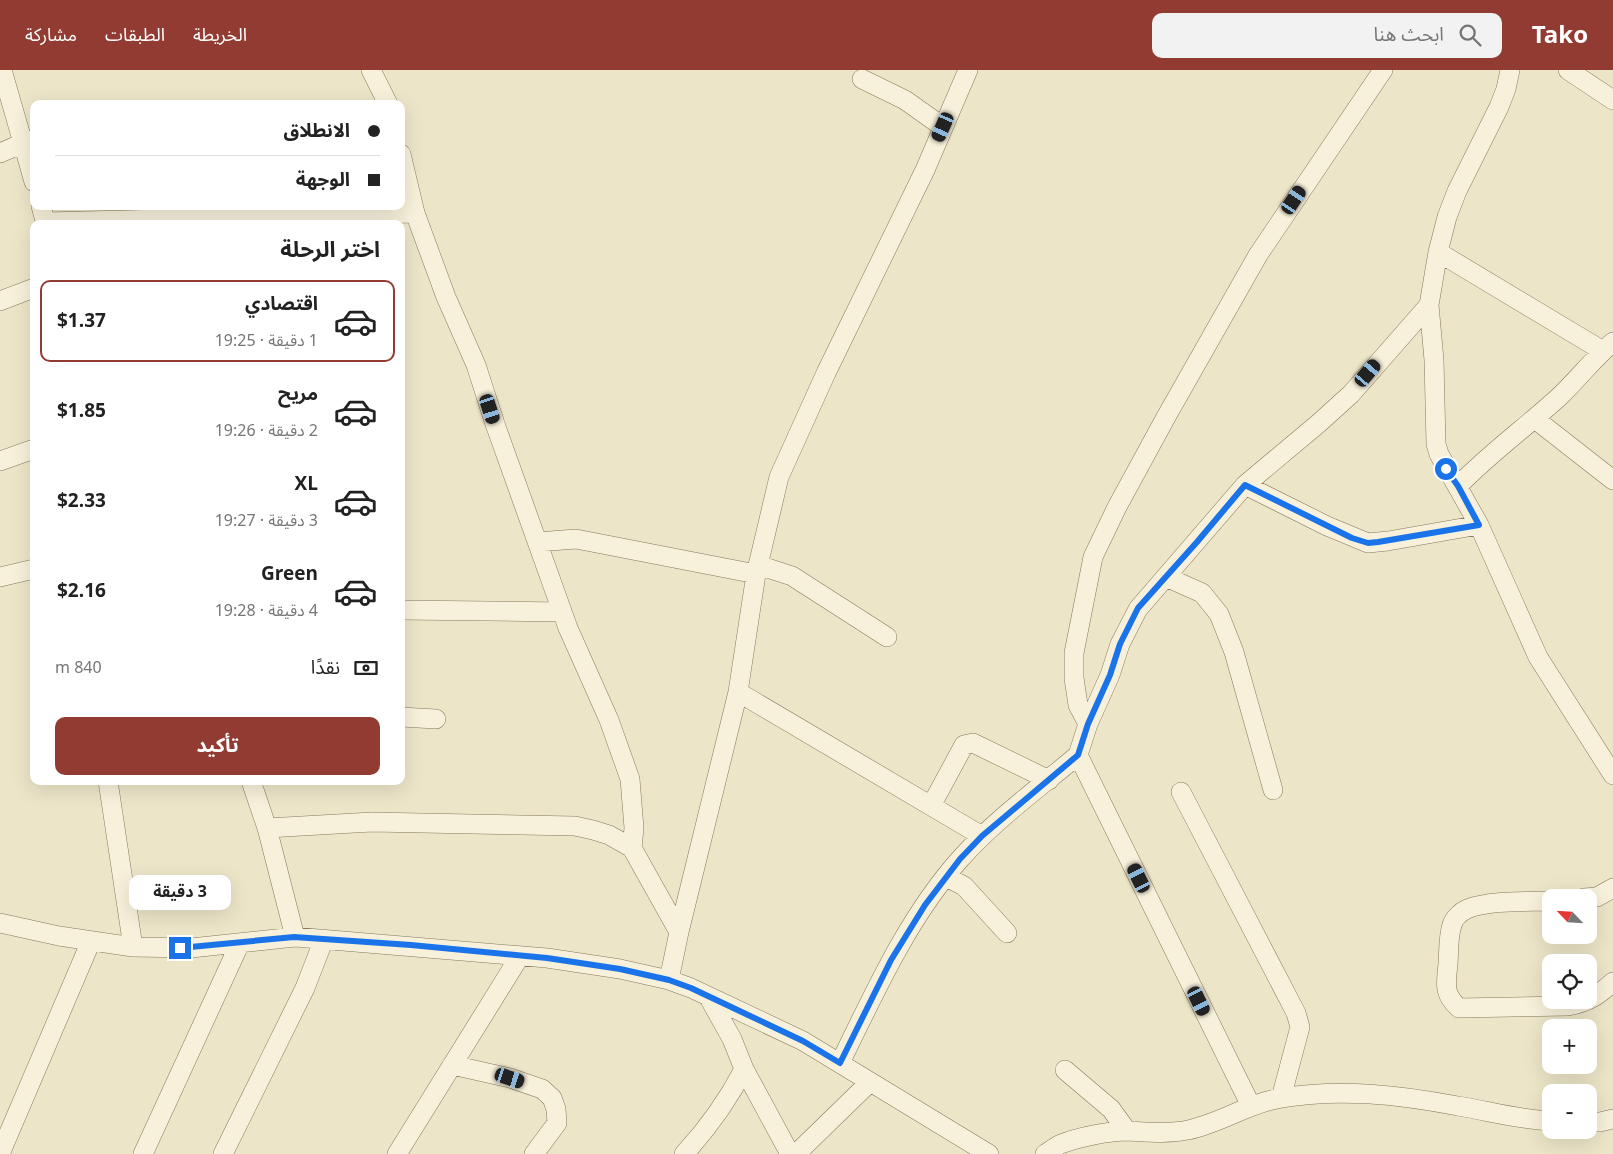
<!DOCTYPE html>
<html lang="ar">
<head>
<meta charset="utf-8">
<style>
	:root { --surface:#fff; --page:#f2f2f2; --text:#222; --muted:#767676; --line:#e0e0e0; --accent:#923b32 }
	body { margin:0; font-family:Georgia,"Noto Sans Arabic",serif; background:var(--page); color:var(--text); direction:rtl; height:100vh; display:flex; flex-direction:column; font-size:19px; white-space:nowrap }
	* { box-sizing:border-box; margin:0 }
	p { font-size:16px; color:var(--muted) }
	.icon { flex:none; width:28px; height:28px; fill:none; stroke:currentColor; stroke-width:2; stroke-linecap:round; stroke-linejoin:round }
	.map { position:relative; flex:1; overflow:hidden; direction:ltr }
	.side { position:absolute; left:30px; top:150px; width:375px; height:565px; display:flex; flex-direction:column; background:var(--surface); border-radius:10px; box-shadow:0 5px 20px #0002; direction:rtl }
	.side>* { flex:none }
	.hud { position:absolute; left:30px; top:30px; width:375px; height:110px; border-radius:10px; box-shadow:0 5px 20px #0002; direction:rtl; display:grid; align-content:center; height:110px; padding:0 25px; background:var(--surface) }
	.needle { width:32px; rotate:295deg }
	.tools { position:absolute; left:1542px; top:819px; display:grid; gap:10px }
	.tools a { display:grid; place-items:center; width:55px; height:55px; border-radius:10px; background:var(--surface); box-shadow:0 5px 20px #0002; font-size:25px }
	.end { position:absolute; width:22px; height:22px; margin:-11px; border:6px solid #1a73e8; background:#fff; box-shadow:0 0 0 2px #fff }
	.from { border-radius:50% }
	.bubble { position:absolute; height:35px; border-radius:10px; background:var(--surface); box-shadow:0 5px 20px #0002; font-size:16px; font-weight:700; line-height:35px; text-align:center; direction:rtl }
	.car { position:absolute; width:15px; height:30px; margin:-15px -8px; border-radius:6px; box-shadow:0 0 4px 1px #0007; background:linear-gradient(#222 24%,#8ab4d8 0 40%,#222 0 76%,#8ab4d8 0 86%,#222 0) }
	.hud b { display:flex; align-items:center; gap:18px; height:48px; font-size:19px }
	.hud b+b { border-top:1px solid var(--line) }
	.hud i { width:12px; height:12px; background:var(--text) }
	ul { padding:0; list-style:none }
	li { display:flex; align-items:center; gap:15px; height:82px; margin:0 10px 8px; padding:0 15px; border:2px solid transparent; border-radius:10px }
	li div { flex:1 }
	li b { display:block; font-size:19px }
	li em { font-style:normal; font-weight:700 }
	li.on { border-color:var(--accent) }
	li>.icon { width:45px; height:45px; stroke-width:1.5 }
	h2 { padding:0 25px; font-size:22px; line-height:60px }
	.pay { display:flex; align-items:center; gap:12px; height:55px; padding:0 25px; font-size:19px }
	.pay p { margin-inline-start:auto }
	.button { display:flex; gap:10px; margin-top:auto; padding:10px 25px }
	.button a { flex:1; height:58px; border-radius:10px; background:var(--accent); color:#fff; font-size:20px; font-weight:700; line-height:58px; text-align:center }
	header { display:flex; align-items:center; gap:30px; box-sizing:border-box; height:70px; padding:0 25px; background:var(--accent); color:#fff }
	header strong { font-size:24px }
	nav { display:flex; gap:28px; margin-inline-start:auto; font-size:18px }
	.search { width:350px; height:45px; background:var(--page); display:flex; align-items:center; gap:12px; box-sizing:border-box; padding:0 18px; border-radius:10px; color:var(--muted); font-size:19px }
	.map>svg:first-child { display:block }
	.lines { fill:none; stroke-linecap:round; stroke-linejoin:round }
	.minor-casing { stroke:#87785e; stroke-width:20 }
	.minor { stroke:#f7f1db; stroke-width:19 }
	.route { stroke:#1a73e8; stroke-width:6 }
</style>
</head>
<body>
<header>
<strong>Tako</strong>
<div class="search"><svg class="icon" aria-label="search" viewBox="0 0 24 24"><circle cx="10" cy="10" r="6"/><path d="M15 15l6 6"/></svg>ابحث هنا</div>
<nav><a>الخريطة</a><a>الطبقات</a><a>مشاركة</a></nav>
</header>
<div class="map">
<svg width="1613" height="1084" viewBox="0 0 1613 1084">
	<rect width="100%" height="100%" fill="#ece5c8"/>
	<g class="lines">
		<defs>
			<path id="minor" d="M2,0L23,73L34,70
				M371,0L388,34
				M1568,0L1613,30
				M862,9L905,30L943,57
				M0,83L23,73L34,112
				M401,84L415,143L446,227L476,295L495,354L568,558L609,650L630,709L634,758L632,778
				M41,136L46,154
				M45,152L415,143
				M1438,182L1603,281
				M0,231L34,218
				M1429,235L1434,290L1436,374L1439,384L1479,455L1538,587L1613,705
				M1535,349L1613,410
				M0,391L34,379
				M1245,415L1327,456L1368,473L1388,471L1479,455
				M1458,416C1489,384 1526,357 1559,327C1578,309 1593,289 1613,272
				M537,472L576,469L756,504
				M758,495L792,506L887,567
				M0,507L34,499
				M1166,507L1202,523L1219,544L1234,582L1273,720
				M401,540L562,542
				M738,622L982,766
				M401,647L436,649
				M1088,654L1078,635L1074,608V583L1093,487L1117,437L1166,347L1258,185L1383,0
				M1078,685L1088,654L1110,605L1120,574L1138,539L1245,415L1319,353L1351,324L1429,235L1438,182L1447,147L1457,121L1499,37L1506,19L1510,0
				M108,711L133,877
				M251,711L267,758L295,867
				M1181,722L1296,943L1300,957L1281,1028
				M931,736L964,675L973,673L1049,710
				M267,758L372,752L575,756L593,760L609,765L632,778L679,862
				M946,807L964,816L1007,863
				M1584,828L1597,827L1613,818
				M1551,831C1526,832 1490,830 1467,839C1461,842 1454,848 1452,855C1448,867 1449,882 1448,894C1446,914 1443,924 1459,938L1568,936C1589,932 1597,926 1613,912
				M0,853L59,866L133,877L191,878L295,867L547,888L620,899L669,910L691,918L803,971L989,1084
				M669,910L679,862L738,622L756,504L779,407L826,303L925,100L968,0
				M840,993C875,922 908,847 961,788C996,749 1039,718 1078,685L1251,1036
				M452,995L510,1008L542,1019L552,1028L556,1039L557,1053L534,1084
				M744,999L790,1084
				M1065,1000L1111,1039L1127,1061
				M1589,1052H1600L1613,1049
				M0,1084L91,871
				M143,1084L240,873
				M223,1084L305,918L324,869
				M397,1084L520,886
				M684,1084C708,1058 728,1030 744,999L732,969L708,926
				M796,1084L870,1012
				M1045,1084C1050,1081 1056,1076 1061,1074C1079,1067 1109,1061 1128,1061C1148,1062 1168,1064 1188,1060C1221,1053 1249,1033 1281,1028C1341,1018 1400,1025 1458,1036C1489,1041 1520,1050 1551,1051"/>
		</defs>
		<!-- minor casing -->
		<use href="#minor" class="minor-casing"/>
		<!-- minor -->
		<use href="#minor" class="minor"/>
	</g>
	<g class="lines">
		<!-- route -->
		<path class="route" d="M180,878L294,867L411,875L547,888L620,899L669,910L691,918L803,971L840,993L891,890L925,835L960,789L982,766L1078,685L1088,654L1110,605L1120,574L1138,538L1197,472L1245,415L1352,468L1368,473L1378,472L1479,455L1458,416L1446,399"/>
	</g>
</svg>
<div class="tools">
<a><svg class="needle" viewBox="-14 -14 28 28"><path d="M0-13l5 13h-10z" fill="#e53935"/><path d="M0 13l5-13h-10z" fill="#767676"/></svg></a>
<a><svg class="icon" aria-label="locate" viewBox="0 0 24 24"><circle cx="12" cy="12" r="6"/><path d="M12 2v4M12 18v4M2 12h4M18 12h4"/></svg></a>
<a>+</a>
<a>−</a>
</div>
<i class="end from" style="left:1446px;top:399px"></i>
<i class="end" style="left:180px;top:878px"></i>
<div class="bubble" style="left:129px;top:805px;width:102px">3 دقيقة</div>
<i class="car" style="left:943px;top:57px;rotate:204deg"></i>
<i class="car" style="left:1294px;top:130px;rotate:34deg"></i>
<i class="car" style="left:1368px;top:303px;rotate:40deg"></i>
<i class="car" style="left:490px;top:339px;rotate:162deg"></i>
<i class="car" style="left:1139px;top:808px;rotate:334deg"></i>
<i class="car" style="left:1199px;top:931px;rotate:154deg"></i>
<i class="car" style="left:510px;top:1008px;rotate:108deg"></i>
<div class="hud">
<b><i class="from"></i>الانطلاق</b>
<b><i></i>الوجهة</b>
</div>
<section class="side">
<h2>اختر الرحلة</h2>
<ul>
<li class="on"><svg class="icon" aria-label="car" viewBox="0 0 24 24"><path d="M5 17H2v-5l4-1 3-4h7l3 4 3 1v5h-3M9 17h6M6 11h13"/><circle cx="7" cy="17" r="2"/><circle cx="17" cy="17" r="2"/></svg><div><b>اقتصادي</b><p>1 دقيقة · 19:25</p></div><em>$1.37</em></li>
<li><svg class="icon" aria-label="car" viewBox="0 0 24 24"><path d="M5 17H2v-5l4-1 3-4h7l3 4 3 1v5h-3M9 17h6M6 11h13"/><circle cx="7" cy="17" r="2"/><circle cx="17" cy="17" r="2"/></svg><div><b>مريح</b><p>2 دقيقة · 19:26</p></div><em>$1.85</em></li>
<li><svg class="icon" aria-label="car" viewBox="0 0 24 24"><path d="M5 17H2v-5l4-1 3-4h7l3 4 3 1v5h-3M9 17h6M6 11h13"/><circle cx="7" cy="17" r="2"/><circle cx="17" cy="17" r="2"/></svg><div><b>XL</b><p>3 دقيقة · 19:27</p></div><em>$2.33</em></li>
<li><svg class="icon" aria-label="car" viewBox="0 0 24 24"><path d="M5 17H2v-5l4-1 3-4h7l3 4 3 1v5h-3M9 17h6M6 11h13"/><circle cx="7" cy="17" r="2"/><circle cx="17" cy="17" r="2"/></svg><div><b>Green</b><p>4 دقيقة · 19:28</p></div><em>$2.16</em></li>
</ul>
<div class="pay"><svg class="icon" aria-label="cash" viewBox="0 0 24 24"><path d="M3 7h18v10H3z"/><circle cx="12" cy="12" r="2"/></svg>نقدًا<p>840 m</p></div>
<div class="button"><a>تأكيد</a></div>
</section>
</div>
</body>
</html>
